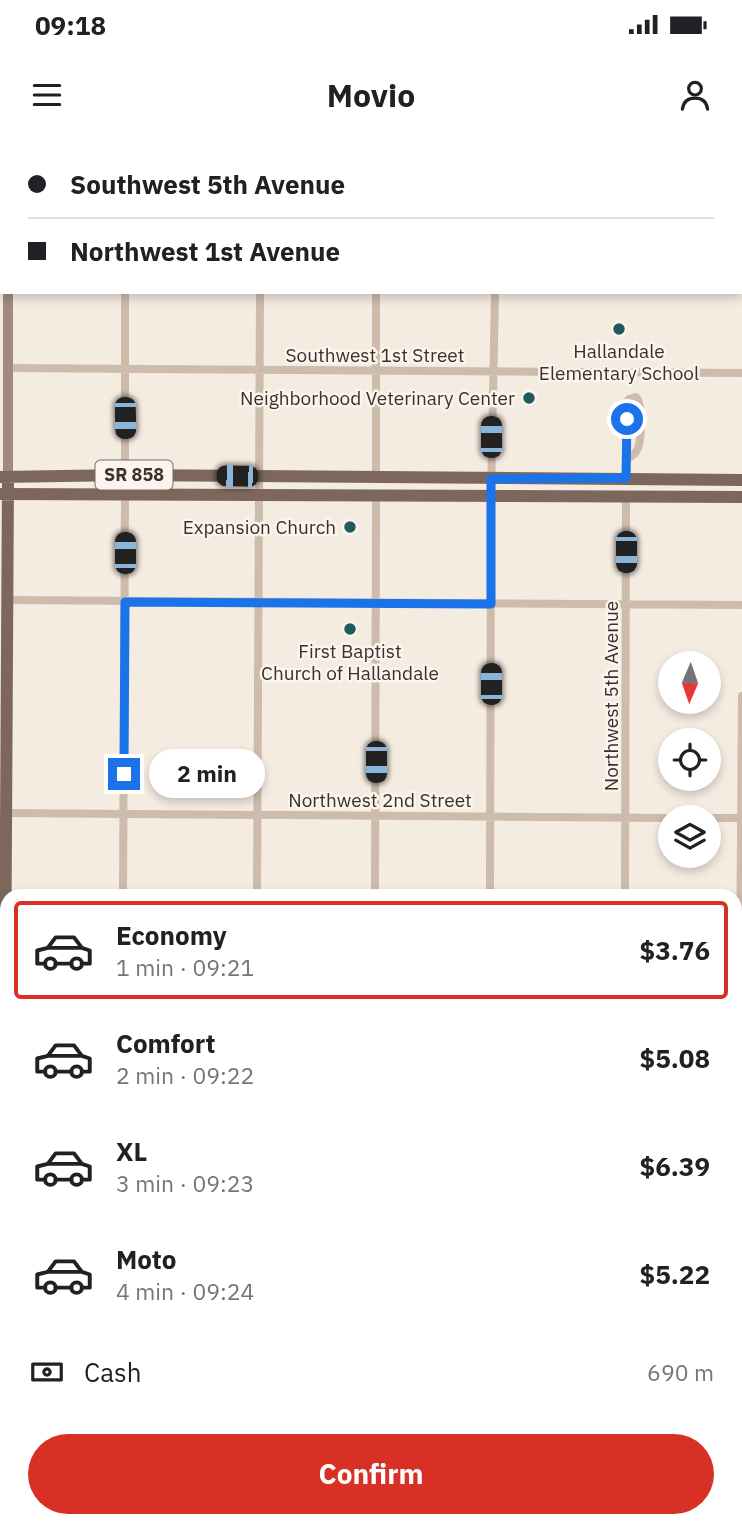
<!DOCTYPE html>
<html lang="en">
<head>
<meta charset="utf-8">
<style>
	:root { --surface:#fff; --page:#f6f6f6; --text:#202124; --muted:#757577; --line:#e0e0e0; --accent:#d93025 }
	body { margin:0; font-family:"IBM Plex Sans",sans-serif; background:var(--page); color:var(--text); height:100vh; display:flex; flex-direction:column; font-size:26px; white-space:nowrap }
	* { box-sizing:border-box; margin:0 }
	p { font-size:23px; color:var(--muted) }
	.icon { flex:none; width:38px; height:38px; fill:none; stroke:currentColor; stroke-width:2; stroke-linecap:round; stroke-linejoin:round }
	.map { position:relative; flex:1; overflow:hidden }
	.side { position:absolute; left:0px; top:749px; width:742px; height:639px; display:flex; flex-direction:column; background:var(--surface); border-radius:21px 21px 0 0; box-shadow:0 4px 10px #0003 }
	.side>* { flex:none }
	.guide { position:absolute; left:0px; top:0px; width:742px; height:154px; box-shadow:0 4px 10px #0003; display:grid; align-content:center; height:154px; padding:0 28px; background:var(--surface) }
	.needle { width:46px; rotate:182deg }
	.controls { position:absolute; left:658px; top:511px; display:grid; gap:14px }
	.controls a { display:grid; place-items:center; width:63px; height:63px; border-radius:50%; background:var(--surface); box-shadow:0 4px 10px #0003; font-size:35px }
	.end { position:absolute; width:32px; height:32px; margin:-16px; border:9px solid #1a73e8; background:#fff; box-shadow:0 0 0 4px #fff }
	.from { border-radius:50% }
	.bubble { position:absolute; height:49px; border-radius:24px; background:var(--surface); box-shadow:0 4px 10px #0003; font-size:23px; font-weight:700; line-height:49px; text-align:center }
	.car { position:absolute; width:21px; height:42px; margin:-21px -10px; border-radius:9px; box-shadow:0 0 5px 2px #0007; background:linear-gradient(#222 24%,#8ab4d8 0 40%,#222 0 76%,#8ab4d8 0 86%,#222 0) }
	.guide b { display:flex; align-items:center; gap:24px; height:66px; font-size:26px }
	.guide b+b { border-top:2px solid var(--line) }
	.guide i { width:18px; height:18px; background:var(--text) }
	ul { padding:12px 0 0; list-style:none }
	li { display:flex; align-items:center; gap:21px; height:98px; margin:0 14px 10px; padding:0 14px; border:4px solid transparent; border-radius:7px }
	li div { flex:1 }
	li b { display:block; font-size:26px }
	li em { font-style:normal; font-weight:700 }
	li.current { border-color:var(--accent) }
	li>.icon { width:63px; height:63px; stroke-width:1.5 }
	.pay { display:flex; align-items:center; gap:18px; height:77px; padding:0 28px; font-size:26px }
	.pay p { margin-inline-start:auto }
	.primary-button { display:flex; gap:14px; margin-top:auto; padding:14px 28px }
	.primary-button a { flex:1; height:80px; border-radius:42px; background:var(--accent); color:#fff; font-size:28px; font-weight:700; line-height:80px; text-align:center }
	.status { display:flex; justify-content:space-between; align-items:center; height:49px; padding:0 35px; background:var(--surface); direction:ltr }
	.status svg { height:19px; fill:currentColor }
	header { display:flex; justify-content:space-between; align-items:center; height:91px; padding:0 28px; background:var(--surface); font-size:32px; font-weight:700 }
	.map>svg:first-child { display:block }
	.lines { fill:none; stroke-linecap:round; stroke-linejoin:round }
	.street { stroke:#cdbbac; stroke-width:8 }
	.secondary { stroke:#a18a7d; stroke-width:10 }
	.primary { stroke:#7d675c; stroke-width:12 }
	.route { stroke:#1a73e8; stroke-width:9 }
	.poi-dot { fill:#1f5a5e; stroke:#fbf5ee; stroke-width:2.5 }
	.labels { text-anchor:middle; stroke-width:5; stroke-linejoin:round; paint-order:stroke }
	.shield { fill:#fbf5ee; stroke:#756b66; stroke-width:2 }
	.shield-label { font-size:18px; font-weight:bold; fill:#3b302b }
	.poi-label { font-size:19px; fill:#3b302b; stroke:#fbf5ee }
	.street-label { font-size:19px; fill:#3b302b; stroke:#fbf5ee }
</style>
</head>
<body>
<div class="status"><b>09:18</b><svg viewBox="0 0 49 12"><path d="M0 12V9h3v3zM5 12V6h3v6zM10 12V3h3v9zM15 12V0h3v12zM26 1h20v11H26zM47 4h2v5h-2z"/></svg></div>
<header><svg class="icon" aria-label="menu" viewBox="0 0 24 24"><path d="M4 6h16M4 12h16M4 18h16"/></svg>Movio<svg class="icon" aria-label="person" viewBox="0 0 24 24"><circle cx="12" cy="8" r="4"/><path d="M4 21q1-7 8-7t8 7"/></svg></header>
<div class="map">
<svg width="742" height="1387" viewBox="0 0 742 1387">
	<rect width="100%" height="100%" fill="#f4ebe1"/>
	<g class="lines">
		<!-- street -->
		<path class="street" d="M261,0V2
			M496,0V2
			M618,0V2
			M126,2V0
			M376,2V0
			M740,23L742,24
			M125,152V335
			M8,228L742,233
			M376,338V152
			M626,338L627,262L629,259L636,257C643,264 642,301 637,310C635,315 633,315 628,318
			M7,460L742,465
			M5,673L670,678
			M709,678H742
			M123,756L125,356
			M257,756L260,152
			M375,756L376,357
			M490,756L491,357L495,152
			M625,756L626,357
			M735,846L740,836L742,556
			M735,937H742
			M735,1121H742
			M735,1327L742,1330
			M127,1387V1381
			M253,1387V1381
			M518,1387V1381"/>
		<!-- secondary -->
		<path class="secondary" d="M8,0V2
			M8,337V152
			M735,1232L742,1236"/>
		<!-- primary -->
		<path class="primary" d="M0,337L125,335L742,340
			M0,354L742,357
			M2,1387L8,337"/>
	</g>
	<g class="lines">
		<!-- route -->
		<path class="route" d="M124,634L125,462L491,464V339L626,338L627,279"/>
	</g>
	<!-- markers -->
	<g class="poi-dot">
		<circle cx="619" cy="189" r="7"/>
		<circle cx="529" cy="258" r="7"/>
		<circle cx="350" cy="387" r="7"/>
		<circle cx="350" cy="489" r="7"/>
	</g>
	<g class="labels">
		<!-- shield labels -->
		<rect class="shield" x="95.5" y="320.5" width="77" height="29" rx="5"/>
		<g class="shield-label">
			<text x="134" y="341">SR 858</text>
		</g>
		<!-- poi labels -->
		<g class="poi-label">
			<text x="619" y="218">Hallandale<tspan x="619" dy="22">Elementary School</tspan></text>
			<text x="515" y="265" text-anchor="end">Neighborhood Veterinary Center</text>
			<text x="336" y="394" text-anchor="end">Expansion Church</text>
			<text x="350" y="518">First Baptist<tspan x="350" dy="22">Church of Hallandale</tspan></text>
		</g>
		<!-- street labels -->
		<g class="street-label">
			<text x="375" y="222">Southwest 1st Street</text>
			<text transform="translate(611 556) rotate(-90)" y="7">Northwest 5th Avenue</text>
			<text x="380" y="667">Northwest 2nd Street</text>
		</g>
	</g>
</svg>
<div class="controls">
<a><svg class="needle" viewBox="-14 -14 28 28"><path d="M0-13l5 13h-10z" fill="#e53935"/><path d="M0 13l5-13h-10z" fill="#757577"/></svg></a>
<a><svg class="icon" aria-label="locate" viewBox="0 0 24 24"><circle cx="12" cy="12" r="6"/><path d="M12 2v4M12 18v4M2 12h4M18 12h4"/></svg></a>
<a><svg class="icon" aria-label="layers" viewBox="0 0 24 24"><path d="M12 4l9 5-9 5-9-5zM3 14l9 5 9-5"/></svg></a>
</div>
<i class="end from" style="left:627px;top:279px"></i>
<i class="end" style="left:124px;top:634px"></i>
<div class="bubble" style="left:149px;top:609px;width:116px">2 min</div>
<i class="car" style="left:125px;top:278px;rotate:179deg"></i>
<i class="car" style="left:491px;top:297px;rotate:0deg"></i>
<i class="car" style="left:237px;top:336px;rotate:271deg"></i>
<i class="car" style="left:626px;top:412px;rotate:180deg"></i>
<i class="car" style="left:125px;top:413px;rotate:0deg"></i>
<i class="car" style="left:491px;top:544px;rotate:0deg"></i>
<i class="car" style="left:376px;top:622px;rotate:180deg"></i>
<div class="guide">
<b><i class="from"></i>Southwest 5th Avenue</b>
<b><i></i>Northwest 1st Avenue</b>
</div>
<section class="side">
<ul>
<li class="current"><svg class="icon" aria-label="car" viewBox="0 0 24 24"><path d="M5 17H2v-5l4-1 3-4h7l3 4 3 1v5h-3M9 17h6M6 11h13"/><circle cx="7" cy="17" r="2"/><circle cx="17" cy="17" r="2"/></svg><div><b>Economy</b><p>1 min · 09:21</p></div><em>$3.76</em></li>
<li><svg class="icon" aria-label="car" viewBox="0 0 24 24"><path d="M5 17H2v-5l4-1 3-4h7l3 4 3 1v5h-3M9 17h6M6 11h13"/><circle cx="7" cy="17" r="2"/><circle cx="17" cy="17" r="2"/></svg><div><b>Comfort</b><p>2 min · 09:22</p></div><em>$5.08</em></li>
<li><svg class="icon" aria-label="car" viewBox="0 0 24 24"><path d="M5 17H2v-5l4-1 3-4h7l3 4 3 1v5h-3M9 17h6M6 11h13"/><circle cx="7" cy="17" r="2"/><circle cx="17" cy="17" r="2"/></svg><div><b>XL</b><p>3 min · 09:23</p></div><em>$6.39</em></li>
<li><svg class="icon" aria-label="car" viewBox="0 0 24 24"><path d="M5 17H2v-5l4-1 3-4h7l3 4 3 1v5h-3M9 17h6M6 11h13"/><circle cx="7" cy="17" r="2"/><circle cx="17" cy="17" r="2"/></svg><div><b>Moto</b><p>4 min · 09:24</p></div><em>$5.22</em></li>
</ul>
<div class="pay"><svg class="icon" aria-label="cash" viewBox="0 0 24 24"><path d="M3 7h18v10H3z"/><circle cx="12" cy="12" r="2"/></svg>Cash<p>690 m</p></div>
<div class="primary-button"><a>Confirm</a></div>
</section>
</div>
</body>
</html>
